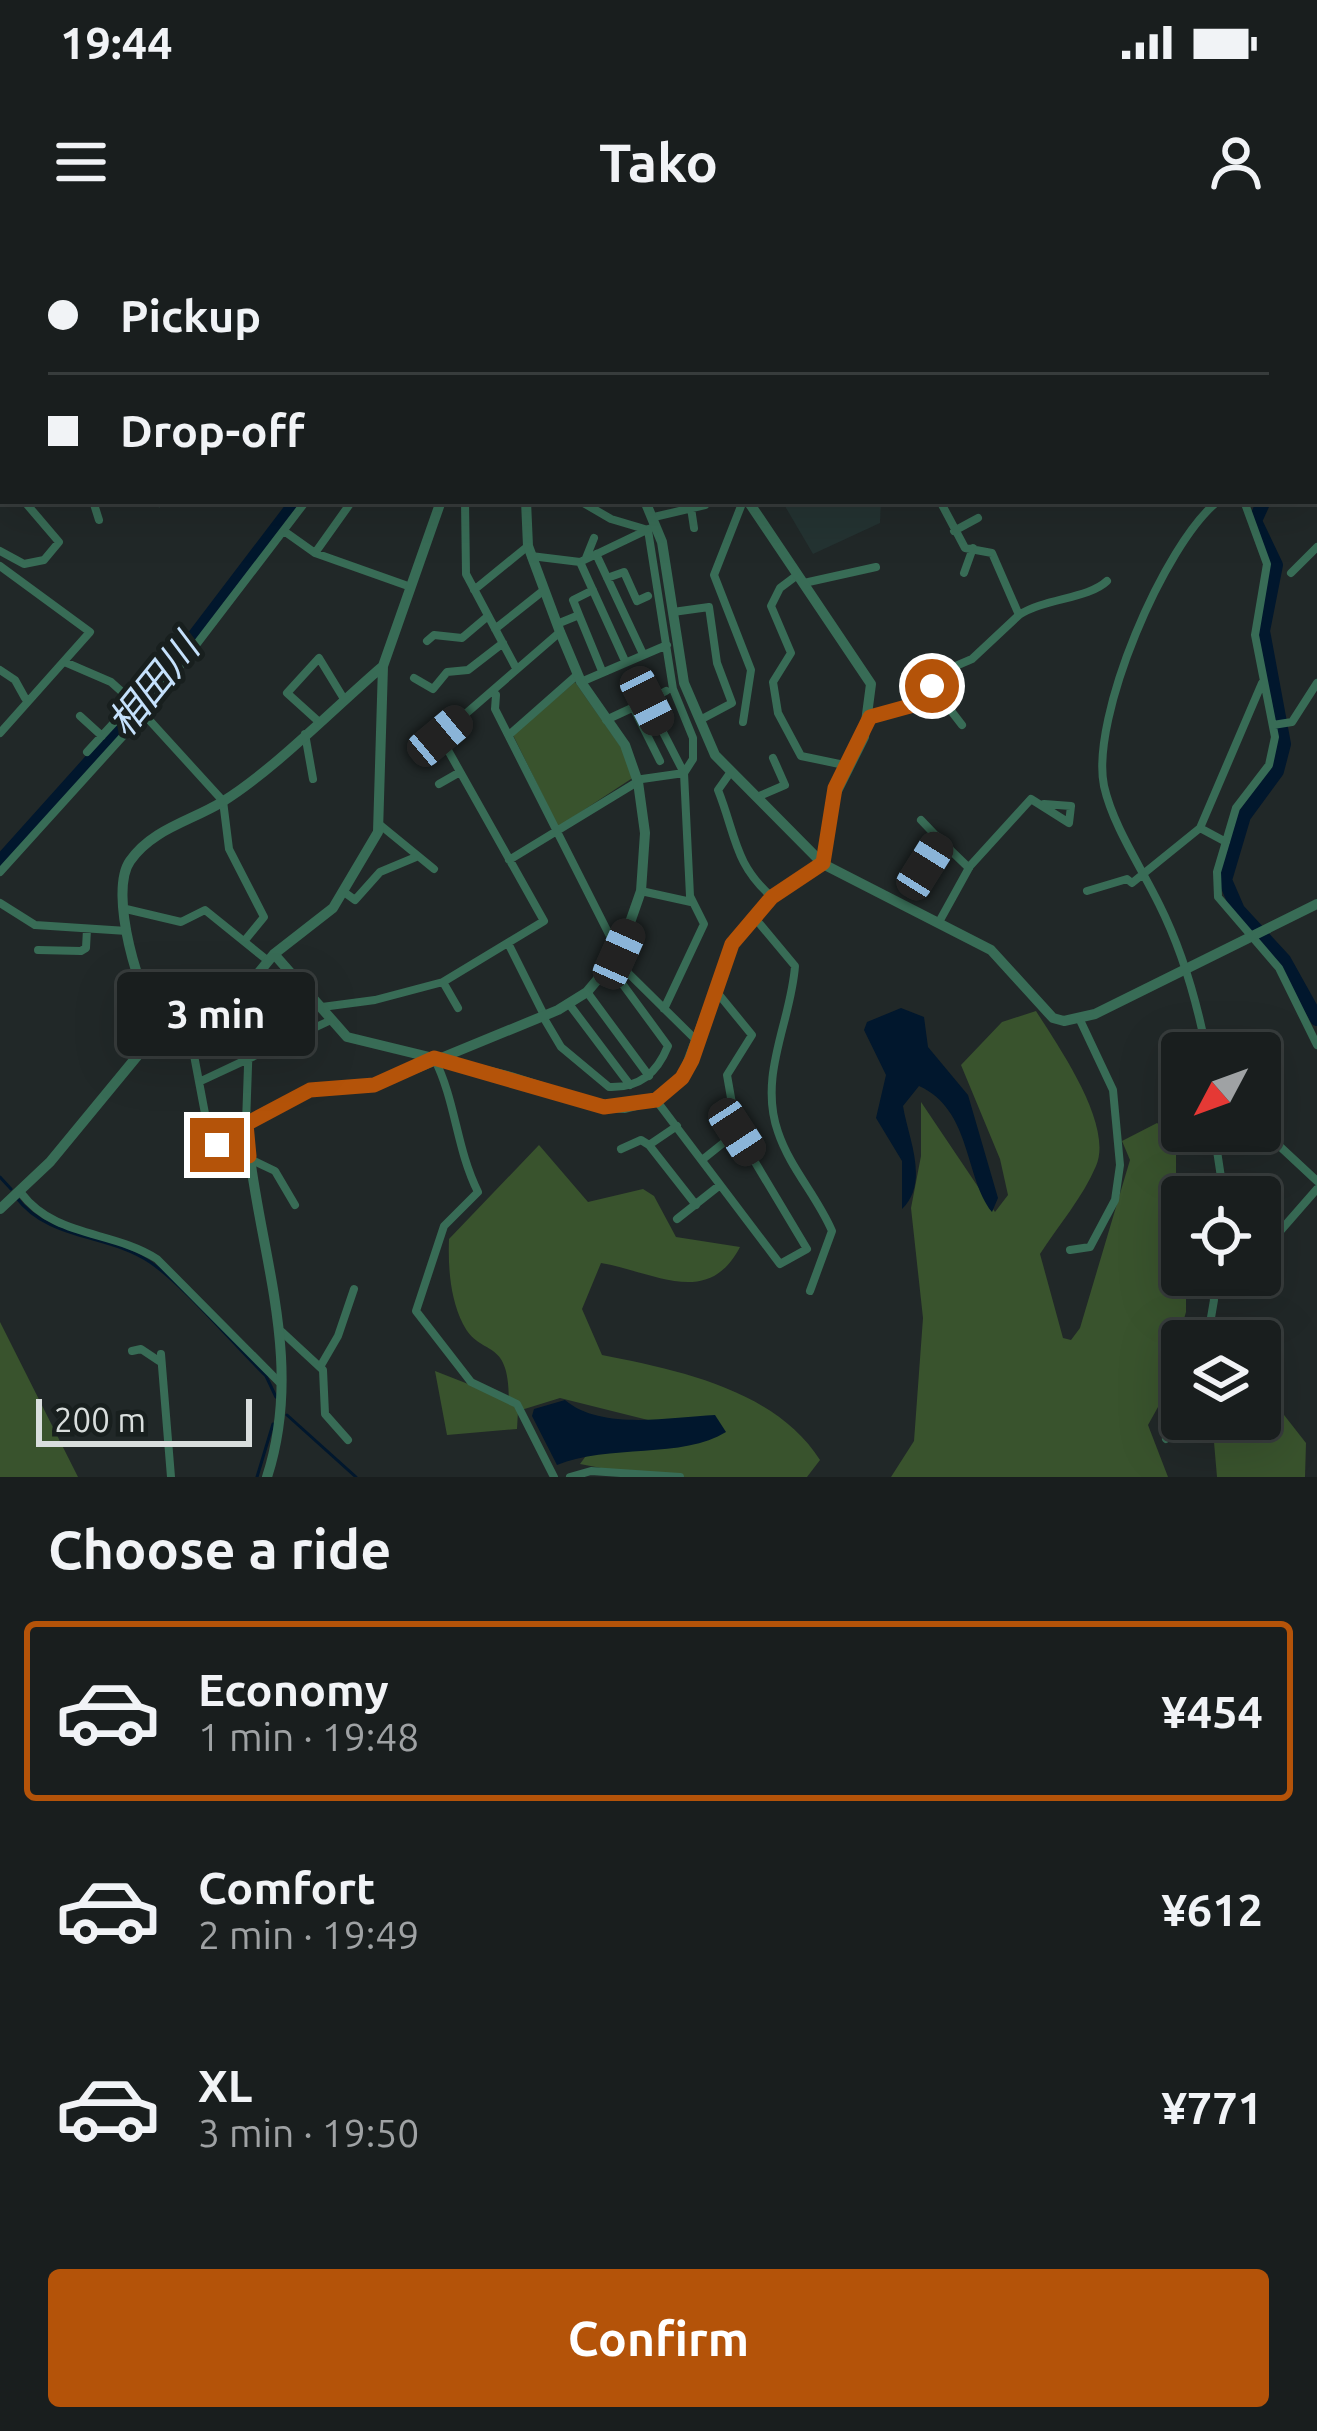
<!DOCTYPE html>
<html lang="en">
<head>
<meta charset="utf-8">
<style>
	:root { --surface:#191e1e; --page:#222727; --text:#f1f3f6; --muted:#9fa2a4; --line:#373c3c; --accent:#b45309 }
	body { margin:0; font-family:Ubuntu,"Noto Sans JP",sans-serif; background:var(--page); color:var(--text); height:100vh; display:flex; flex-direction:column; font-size:45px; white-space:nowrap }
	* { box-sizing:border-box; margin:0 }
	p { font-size:39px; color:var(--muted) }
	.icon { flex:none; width:66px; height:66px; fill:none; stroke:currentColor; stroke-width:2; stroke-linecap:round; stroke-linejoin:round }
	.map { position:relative; height:1237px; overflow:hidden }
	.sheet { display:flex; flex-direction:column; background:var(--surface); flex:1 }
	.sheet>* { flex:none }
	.hud { position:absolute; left:0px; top:0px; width:1317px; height:264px; box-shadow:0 12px 48px #0002,0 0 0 3px var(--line); display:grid; align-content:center; height:264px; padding:0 48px; background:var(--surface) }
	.needle { width:78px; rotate:229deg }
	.controls { position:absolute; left:1161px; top:792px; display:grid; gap:24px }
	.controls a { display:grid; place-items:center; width:120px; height:120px; border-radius:12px; background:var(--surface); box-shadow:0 12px 48px #0002,0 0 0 3px var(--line); font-size:60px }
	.scale { position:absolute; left:36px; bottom:30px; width:216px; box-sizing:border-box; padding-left:12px; border:6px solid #d9dedd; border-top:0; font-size:33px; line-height:42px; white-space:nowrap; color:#d9dedd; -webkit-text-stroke:9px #181f1e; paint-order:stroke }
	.end { position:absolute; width:54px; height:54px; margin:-27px; border:15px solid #b45309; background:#fff; box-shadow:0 0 0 6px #fff }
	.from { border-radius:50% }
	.bubble { position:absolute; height:84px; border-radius:12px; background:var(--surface); box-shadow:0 12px 48px #0002,0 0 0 3px var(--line); font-size:39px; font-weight:700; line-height:84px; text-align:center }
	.car { position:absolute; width:36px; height:72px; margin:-36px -18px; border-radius:15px; box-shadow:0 0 9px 3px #0007; background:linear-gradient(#222 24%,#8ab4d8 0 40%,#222 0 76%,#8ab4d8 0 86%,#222 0) }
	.hud b { display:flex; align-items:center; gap:42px; height:114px; font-size:45px }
	.hud b+b { border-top:3px solid var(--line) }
	.hud i { width:30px; height:30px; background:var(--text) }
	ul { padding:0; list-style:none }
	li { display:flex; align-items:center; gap:36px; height:180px; margin:0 24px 18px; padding:0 24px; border:6px solid transparent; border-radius:12px }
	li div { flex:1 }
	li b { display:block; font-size:45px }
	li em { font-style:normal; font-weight:700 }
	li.current { border-color:var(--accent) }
	li>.icon { width:108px; height:108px; stroke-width:1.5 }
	h2 { padding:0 48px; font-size:54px; line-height:144px }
	.cta { display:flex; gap:24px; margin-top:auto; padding:24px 48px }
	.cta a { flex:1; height:138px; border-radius:12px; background:var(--accent); color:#fff; font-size:48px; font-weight:700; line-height:138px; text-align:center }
	.status { display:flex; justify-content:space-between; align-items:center; height:84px; padding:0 60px; background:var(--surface); direction:ltr }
	.status svg { height:33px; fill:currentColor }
	header { display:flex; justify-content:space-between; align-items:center; height:156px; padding:0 48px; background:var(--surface); font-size:54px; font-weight:700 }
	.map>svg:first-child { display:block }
	.built { fill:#243332 }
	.green { fill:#39532d }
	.water { fill:#01172d }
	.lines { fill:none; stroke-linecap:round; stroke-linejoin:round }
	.stream { stroke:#01172d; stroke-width:3 }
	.river { stroke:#01172d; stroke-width:14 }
	.minor { stroke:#386c56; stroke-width:8 }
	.tertiary { stroke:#386c56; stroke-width:10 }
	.trunk { stroke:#30be8d; stroke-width:14 }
	.route { stroke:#b45309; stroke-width:15 }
	.labels { text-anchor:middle; stroke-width:10; stroke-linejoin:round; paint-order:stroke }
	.water-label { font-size:39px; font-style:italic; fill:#c5e1fc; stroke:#181f1e }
</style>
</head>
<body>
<div class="status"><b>19:44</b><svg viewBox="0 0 49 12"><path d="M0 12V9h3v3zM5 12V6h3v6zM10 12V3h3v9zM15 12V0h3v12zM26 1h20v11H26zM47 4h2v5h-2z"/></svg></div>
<header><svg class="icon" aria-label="menu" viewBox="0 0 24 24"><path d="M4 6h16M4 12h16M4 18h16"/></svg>Tako<svg class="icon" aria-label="person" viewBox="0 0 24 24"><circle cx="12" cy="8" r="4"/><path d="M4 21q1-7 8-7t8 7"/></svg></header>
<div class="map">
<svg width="1317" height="1237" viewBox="0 0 1317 1237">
	<rect width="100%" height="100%" fill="#212828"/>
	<!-- built -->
	<path class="built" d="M934,0H1139L1136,3Z
		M782,261H881L880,283L813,314Z"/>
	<!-- green -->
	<path class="green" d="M575,442L623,510L634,537L558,587L513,495Z
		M1036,771C1058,806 1114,885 1096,926C1083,957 1058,986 1040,1014L1063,1098L1071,1100L1080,1088L1130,920L1122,901L1157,883L1176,897V938L1186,957V1072L1158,1167L1148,1185L1168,1237H891L914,1201L923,1078L911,968L921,916V862L995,972L1008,955L1000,919L961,825L1002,782Z
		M539,905L588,962L643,949L654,956L676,997L740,1007C708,1068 657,1033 601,1023L582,1069L602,1115C678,1130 776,1150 820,1220L807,1237H648L580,1224L588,1213L708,1195L560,1158L518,1171L517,1189L447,1195L435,1131L509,1160C509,1095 481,1119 463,1084C450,1058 448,1027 449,999Z
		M0,1082L78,1237H0Z
		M1260,1154L1277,1166L1306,1203L1305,1237H1217L1212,1179H1260Z"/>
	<!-- water -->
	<path class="water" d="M901,768L924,777L928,807L968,855L998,958L992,972C964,937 972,870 919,846L903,866C908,898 930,942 902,969V921L876,878L886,835L864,790L867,782Z
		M565,1160C601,1191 671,1177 715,1175L726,1192C684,1219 607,1204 557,1225L532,1176L534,1169Z"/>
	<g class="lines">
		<!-- stream -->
		<path class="stream" d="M0,937L11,949
			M16,957C49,1001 107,993 150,1022C184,1045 234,1105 266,1136L276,1157
			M287,1175L356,1237
			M257,1237L273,1184"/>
		<!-- river -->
		<path class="river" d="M568,3L571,0
			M1264,261L1255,281L1276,325L1263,391L1284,504L1277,531L1244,576L1225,640L1238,670L1284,720L1317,779
			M0,622L148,457L297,261"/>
		<!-- minor -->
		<path class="minor" d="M237,0L238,3
			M302,0L303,3
			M449,0L450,3
			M496,0L497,3
			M667,0V3
			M929,0L932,3
			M1174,0L1177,3
			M137,3L138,0
			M254,3L273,0
			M577,3L580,0
			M717,3L721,0
			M1141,3L1143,0
			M1197,3L1201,0
			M0,78H3
			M1314,133L1317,136
			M1314,201L1317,197
			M1314,213L1317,221
			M0,242L3,244
			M93,261L99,280
			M465,261L466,334L516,428
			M743,261L714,335L751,430L743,482
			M1244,261L1267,324L1255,395L1275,497L1269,525L1236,568L1217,632L1218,657L1279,728L1317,805
			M159,263L160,261
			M691,268L694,288
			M654,277L705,265
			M284,291L315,313L408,346
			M954,291L978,278
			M0,311L24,324L44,320L59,302L24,261
			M315,313L352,261
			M596,314L643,414
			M531,316L580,322L651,288
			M586,318L594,298
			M580,322L625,421
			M0,326L90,392L0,493
			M964,333L973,308
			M1291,333L1317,307
			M796,336L780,348L771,366L791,413L773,442L778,473L801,516L849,526
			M607,338L624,332L637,361L648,356
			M804,343L876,327
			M474,350L528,306
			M673,372L709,367L717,423L732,463L700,480
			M579,375L573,360L593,350
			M1019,375C1045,358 1088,359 1107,341
			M557,384L579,375L602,431
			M495,389L544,350
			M427,401L434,395L462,398L488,376
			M67,423L111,442L131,460L223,561L229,609L264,677L246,699
			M0,430L15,440L25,458
			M414,438L433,449L447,432L468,430L503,403
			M581,442L667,405
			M932,446L962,485
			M496,455L495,469L619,714
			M633,467L660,521
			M80,476L102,496
			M870,477L910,466L944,431L972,419L1019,375L992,313L965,308L940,261
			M606,480L647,461
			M318,481L287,453L319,418L344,459
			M1273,485L1292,482L1317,443
			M305,494L313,539
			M510,494L577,435
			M425,504L440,496
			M87,512L133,462
			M730,533L718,550C736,595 734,624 772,657
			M439,544L460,532
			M757,557L785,545L773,518
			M921,580L941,601
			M379,584L434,629
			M1200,588L1226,602
			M509,620L642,539L684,533L693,519V498L673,449L648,290L611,279L580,261
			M925,626L941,601L969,628
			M0,632L144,473L306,261
			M641,651L691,662
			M1087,651L1127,639L1132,643L1200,588L1262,443
			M344,652L355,660L380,632L416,617
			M0,663L35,685L127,691
			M126,669L181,682L205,670L267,720
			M754,677L795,726C791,782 758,835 778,892C790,928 817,956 832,991L810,1051
			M939,682L970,626L1031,559L1069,583L1071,566L1044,564
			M508,703L544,775
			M38,710L81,711L86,708L87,689
			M615,720L695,799
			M587,752L649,836
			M569,764L630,845
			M322,767L375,760L443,742
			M458,768L443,742L544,681L440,496L560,392
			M664,769L704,684L690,656L684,533L647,461L666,451
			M542,775L561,807L609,847C640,848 657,833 668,806L610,727
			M166,782L193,810L210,900L275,931L295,965
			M162,786L196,759L251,742L246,883
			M1207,813C1197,762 1182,710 1159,664C1141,627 1113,586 1104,546C1090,478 1164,304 1218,261
			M434,818C456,861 456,908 478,952L444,986L416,1071L471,1142L517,1164L554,1237
			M201,841L329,781
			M656,860L780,1024L807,1009L737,892L727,835L752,795L716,751
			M1260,888L1317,941
			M1214,891L1224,957
			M649,905L696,965
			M621,909L641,900L649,905L677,886
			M702,920L737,892
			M21,953C55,998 112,990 157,1019L279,1142
			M677,979L720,945
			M1260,1000L1275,997L1317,949
			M1070,1010L1090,1007L1115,960L1120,925L1113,850L1080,780
			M282,1092L323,1130L325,1174L348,1200
			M1207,1101L1214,1060L1210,1035
			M132,1111L141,1109L159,1121
			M161,1114L171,1237
			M320,1127L338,1096L354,1049
			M1166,1199L1190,1179
			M570,1237L591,1231L680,1237"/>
		<!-- tertiary -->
		<path class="tertiary" d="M819,3L822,0
			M0,58H3
			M645,261L662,302L684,443L715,515L823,624L991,710L1053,778L1064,781L1095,774L1317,664
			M274,714L347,797L511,837L604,867L625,868L656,860L682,838L732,704L772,657L823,624L831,563L864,497L871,444L748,261
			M251,742L274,714L333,668L378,592L383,426L441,261
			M0,969L50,922L162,786C139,759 108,652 130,621C152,589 191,581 222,562C274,530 335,467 383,426
			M267,1237C306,1117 256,1005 246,884L311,851L373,846L558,770L587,752L619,714L641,651L645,593L638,542L625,505L581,442L560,392L528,306L526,261"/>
		<!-- trunk -->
		<path class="trunk" d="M1260,0L1262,3
			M1314,75L1317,79"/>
	</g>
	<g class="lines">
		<!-- route -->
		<path class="route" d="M217,905L249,916L246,884L310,850L374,845L434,818L604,867L656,860L682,838L692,820L732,704L772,657L823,623L835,548L870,477L910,466L932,446"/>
	</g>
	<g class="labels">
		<!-- water labels -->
		<g class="water-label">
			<text transform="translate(153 445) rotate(-51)" y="14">相田川</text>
		</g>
	</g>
</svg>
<div class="controls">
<a><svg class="needle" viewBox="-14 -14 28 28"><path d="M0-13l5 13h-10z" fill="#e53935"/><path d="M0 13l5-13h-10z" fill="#9fa2a4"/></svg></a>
<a><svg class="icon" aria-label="locate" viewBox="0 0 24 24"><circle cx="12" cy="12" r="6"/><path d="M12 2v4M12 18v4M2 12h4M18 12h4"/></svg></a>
<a><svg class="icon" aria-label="layers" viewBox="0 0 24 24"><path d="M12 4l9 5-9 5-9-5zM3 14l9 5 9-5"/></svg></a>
</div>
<div class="scale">200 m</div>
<i class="end from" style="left:932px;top:446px"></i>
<i class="end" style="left:217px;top:905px"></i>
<div class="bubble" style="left:117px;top:732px;width:198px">3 min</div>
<i class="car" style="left:647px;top:461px;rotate:153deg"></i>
<i class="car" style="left:440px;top:496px;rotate:50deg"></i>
<i class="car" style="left:925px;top:626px;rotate:32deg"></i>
<i class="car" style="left:619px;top:714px;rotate:24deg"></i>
<i class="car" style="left:737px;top:892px;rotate:147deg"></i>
<div class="hud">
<b><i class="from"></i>Pickup</b>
<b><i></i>Drop-off</b>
</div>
</div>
<section class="sheet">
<h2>Choose a ride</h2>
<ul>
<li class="current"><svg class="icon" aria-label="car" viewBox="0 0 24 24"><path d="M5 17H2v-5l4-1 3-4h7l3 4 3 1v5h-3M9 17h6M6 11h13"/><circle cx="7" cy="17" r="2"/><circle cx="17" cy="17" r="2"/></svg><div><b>Economy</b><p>1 min · 19:48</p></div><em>¥454</em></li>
<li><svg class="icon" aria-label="car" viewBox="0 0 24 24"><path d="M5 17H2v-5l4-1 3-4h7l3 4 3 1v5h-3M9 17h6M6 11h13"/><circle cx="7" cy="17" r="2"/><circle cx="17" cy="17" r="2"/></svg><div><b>Comfort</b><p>2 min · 19:49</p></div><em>¥612</em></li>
<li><svg class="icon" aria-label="car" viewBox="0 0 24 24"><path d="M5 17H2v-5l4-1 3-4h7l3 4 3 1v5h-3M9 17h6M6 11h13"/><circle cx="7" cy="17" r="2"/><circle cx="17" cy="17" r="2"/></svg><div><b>XL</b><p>3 min · 19:50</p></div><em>¥771</em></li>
</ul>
<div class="cta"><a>Confirm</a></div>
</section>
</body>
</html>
